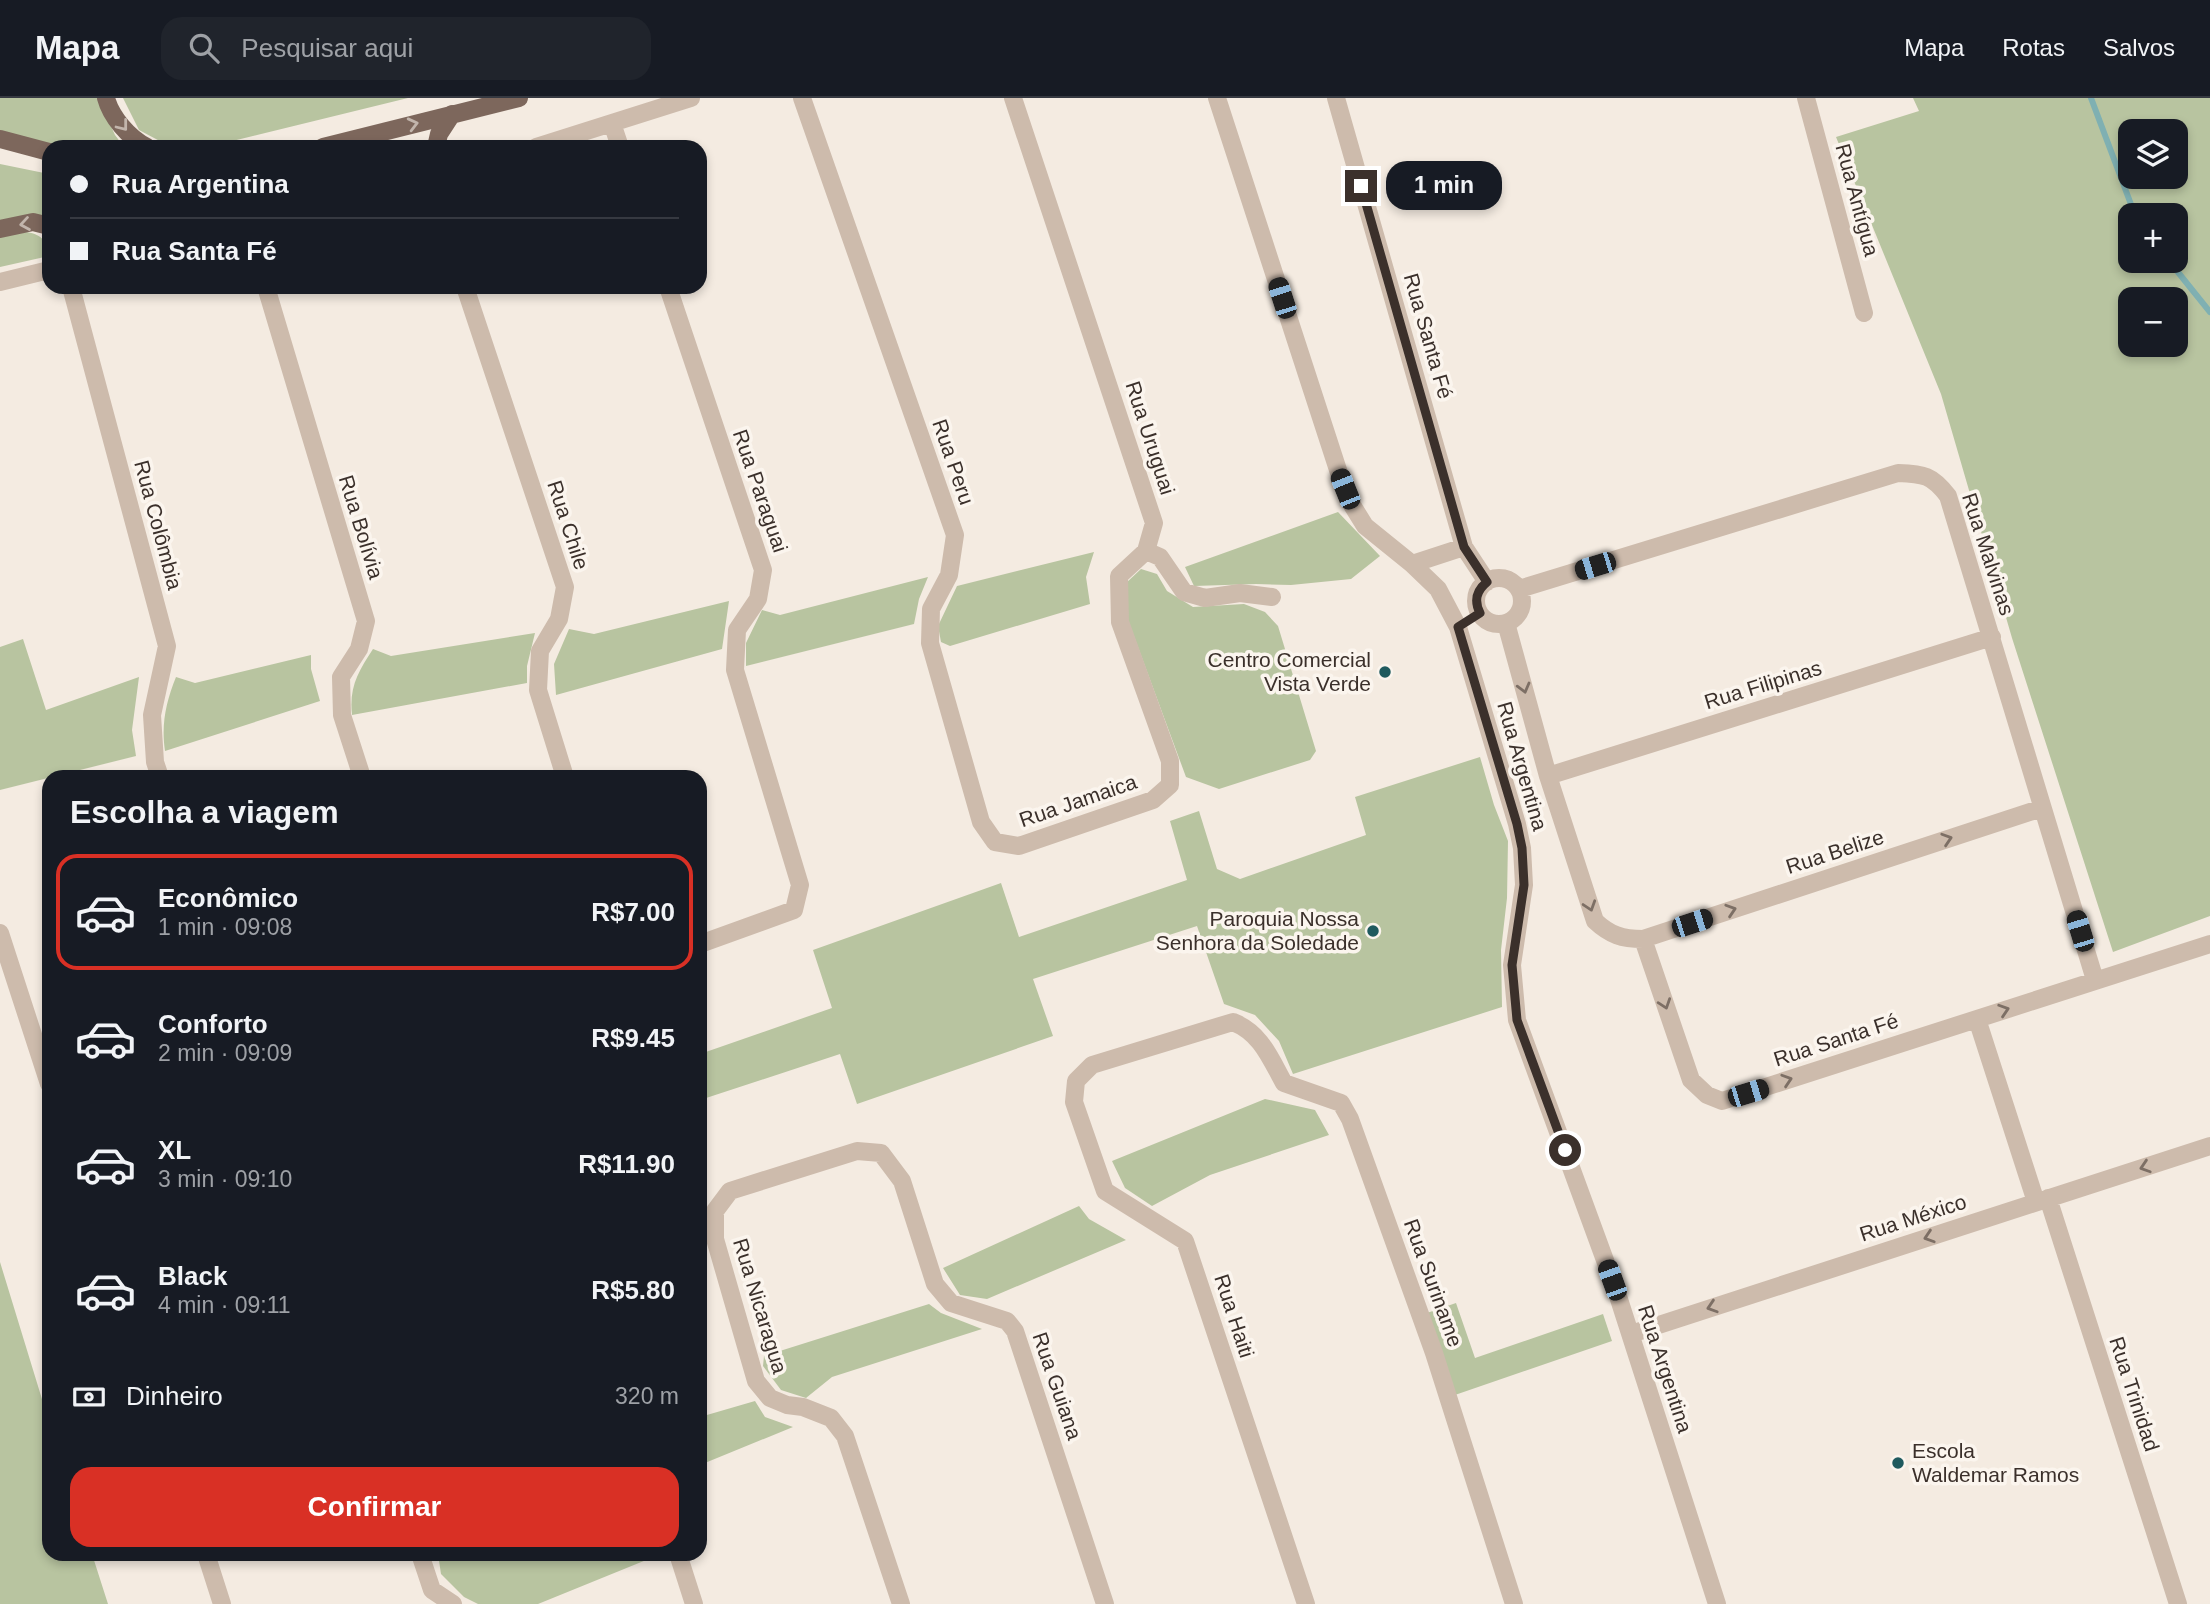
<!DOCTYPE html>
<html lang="pt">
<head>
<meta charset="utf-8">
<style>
	:root { --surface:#171b24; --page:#20242c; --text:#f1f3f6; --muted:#9ea1a6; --line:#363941; --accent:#d93025 }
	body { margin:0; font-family:Helvetica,sans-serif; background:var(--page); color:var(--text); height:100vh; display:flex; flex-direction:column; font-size:26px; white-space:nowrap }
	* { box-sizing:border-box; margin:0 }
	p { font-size:23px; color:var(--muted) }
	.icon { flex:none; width:38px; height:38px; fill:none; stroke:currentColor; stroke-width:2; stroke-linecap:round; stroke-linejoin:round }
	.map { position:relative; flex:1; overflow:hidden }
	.details { position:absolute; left:42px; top:672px; width:665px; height:791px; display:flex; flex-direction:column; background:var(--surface); border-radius:21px; box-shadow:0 4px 10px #0003 }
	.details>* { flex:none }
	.guide { position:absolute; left:42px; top:42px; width:665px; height:154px; border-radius:21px; box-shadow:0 4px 10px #0003; display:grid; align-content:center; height:154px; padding:0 28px; background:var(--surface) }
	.fabs { position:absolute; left:2118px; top:21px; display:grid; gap:14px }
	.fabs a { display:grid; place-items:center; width:70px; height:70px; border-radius:14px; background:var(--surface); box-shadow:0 4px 10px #0003; font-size:35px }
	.end { position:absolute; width:32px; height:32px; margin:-16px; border:9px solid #3b302b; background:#fff; box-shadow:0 0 0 4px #fff }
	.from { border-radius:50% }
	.bubble { position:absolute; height:49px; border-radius:21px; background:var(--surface); box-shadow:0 4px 10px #0003; font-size:23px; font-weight:800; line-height:49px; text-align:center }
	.car { position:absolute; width:21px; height:42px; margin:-21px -10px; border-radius:9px; box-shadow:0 0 5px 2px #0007; background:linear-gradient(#222 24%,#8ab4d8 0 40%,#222 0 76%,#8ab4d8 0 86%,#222 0) }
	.guide b { display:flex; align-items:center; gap:24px; height:66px; font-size:26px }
	.guide b+b { border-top:2px solid var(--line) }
	.guide i { width:18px; height:18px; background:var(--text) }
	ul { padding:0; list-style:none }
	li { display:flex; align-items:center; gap:21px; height:116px; margin:0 14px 10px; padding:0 14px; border:4px solid transparent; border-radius:21px }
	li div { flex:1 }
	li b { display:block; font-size:26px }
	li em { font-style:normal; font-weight:800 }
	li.selected { border-color:var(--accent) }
	li>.icon { width:63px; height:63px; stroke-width:1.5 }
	h2 { padding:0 28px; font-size:32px; line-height:84px }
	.pay { display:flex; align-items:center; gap:18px; height:77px; padding:0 28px; font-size:26px }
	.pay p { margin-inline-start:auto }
	.primary-button { display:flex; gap:14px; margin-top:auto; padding:14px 28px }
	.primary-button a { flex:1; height:80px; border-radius:21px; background:var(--accent); color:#fff; font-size:28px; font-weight:800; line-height:80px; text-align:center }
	header { display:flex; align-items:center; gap:42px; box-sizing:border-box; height:98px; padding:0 35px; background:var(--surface); border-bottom:2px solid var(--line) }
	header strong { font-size:33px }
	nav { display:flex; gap:38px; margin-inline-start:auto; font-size:24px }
	.search { width:490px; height:63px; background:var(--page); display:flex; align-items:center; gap:18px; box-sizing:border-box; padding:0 24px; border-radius:21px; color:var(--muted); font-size:26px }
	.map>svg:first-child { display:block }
	.green { fill:#b8c4a0; fill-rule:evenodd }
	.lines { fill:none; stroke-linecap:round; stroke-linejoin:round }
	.stream { stroke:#7fb0b2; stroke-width:6 }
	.minor { stroke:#cdbbac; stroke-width:18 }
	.major { stroke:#7d675c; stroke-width:18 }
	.oneway { stroke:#c2b5ac }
	.oneway2 { stroke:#7d6f65 }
	.route { stroke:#3b302b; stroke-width:9 }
	.poi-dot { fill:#1f5a5e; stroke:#fbf5ee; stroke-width:2.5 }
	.labels { text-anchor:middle; stroke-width:7; stroke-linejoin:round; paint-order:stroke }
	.street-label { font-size:21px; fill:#3b302b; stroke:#fbf5ee }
	.poi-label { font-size:21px; fill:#3b302b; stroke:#fbf5ee; text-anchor:end }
</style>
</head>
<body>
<header>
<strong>Mapa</strong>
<div class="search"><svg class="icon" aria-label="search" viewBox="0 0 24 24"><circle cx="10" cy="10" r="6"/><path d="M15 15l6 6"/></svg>Pesquisar aqui</div>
<nav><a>Mapa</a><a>Rotas</a><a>Salvos</a></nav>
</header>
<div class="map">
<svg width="2210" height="1506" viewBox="0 0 2210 1506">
	<rect width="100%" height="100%" fill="#f4ebe1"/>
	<!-- green -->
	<path class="green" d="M0,0H98L115,37L124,49H51L0,35Z
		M123,0H408L212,48L171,49L139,32Z
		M1913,0H2210V818L2113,854L2012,540L1941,296L1836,39L1919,13ZM2130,33H2175V79H2130ZM2130,117H2175V163H2130ZM2130,201H2175V247H2130Z
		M0,66L49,76V118L37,117L0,123Z
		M25,134C39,135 49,143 49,158L0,169V139Z
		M1338,414L1380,458L1351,481L1291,487L1256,486L1194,488L1185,469Z
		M1094,454L1086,479L1090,506L950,548L941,544L938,528L957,488Z
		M1141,471L1157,476L1167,493L1193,509L1244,506L1265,514L1278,528L1316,653L1310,662L1219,691L1186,679L1125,514V486Z
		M928,479L919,501L914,526L746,568V545L762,512L780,517Z
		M729,503L722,551L556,597L554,566L569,531L594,536Z
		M535,535L527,568V585L352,617C349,589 358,574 373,551L391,558Z
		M23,541L46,612L139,579L132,632L136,658L0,692V549Z
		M311,557V571L320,603L165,653C161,626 166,604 176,579L195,585Z
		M1480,659L1494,707L1508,743L1507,800L1501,852L1502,909L1293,976L1279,943L1255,917L1224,906L1197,828L1033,881L1053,938L857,1006L840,956L700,1002V956L832,910L813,852L1001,785L1019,839L1187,782L1170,723L1199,713L1217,771L1240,781L1366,737L1355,699Z
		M1265,1001L1315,1012L1329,1037L1210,1077L1152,1108L1125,1090L1112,1063Z
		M1079,1108L1089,1121L1126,1142L987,1201L960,1197L943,1170Z
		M0,1164L49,1324V1456H92L108,1506H0Z
		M1456,1205L1475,1260L1603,1216L1612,1243L1452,1298L1424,1216Z
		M929,1206L941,1215L982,1231L832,1279L806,1300L781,1292L763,1268L764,1258Z
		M755,1303L765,1319L793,1329L700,1367V1319Z
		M438,1456H661L538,1506H478L464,1499L441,1476Z"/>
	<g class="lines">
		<!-- stream -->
		<path class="stream" d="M2091,0L2135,117
			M2169,163L2210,214"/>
		<!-- minor -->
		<path class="minor" d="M802,0L955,437L949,477L931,511L930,545L981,724L995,744L1019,748L1153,702L1170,687V663L1120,524L1119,478L1146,453L1154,425L1013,0
			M1217,0L1339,375L1352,407L1365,428L1412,466L1438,491L1458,529L1517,726L1522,750L1524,787L1512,867L1517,922L1617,1195L1717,1506
			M1336,0L1464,449L1487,484
			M1806,0L1864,215
			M612,25L620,49
			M536,49L691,0
			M0,184L49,172
			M71,189L167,548L152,617L155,664L160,679
			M266,189L366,523L359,551L341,579L342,617L362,679
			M465,189L565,489L559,521L540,553L538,592L565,679
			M668,189L763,472L758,501L737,532L735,572L800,787L794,812L700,846
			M1146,453L1160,459L1184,494L1205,500L1240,495L1272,499
			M1412,466L1464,449
			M1476 503a23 23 0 1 1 46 0a23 23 0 1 1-46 0Z
			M1519,491L1898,375C1924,376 1932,377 1948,398L2095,882
			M1506,525L1548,678L1595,823C1610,837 1622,841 1643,841L2042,710
			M1548,678L1992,539
			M0,835L49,986
			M1643,841L1691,982L1707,997L1722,1003L2210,846
			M1977,921L2036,1104
			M2048,1100L2178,1506
			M1631,1236L2210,1048
			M206,1456L222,1506
			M420,1456L432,1492L453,1506
			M678,1456L694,1506
			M901,1506L845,1338L831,1320L803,1309L787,1307L770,1300L756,1283L715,1141V1113L730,1093L857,1053L881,1055L902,1083L935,1186L951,1205L1007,1223L1015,1233L1105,1506
			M1306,1506L1185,1143L1105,1093L1074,1004L1076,983L1092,967L1233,924C1261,935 1270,960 1284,985L1341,1005L1350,1021L1434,1255L1514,1506"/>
		<!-- major -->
		<path class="major" d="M106,0C111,19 129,40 147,49
			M0,41L49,54
			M323,49L519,0
			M436,49L439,36L452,16
			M0,131L33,124L49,128"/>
	</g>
	<!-- one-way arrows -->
	<defs><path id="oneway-chevron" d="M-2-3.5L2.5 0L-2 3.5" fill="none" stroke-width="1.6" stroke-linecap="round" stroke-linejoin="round" transform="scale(1.75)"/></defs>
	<g class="oneway">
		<use href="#oneway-chevron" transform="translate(413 26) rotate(-14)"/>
		<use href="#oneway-chevron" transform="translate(123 28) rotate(52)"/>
		<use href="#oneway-chevron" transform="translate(25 126) rotate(171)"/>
	</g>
	<g class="oneway2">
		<use href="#oneway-chevron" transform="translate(1524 590) rotate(75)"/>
		<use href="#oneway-chevron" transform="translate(1947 741) rotate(-18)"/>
		<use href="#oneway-chevron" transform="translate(1590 808) rotate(72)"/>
		<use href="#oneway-chevron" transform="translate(1731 812) rotate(-18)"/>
		<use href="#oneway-chevron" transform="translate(1665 906) rotate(71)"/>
		<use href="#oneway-chevron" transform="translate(2004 912) rotate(-18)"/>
		<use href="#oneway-chevron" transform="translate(1787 982) rotate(-18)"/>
		<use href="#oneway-chevron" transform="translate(2145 1069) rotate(162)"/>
		<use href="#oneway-chevron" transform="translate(1929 1139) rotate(162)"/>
		<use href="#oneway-chevron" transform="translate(1712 1209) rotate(162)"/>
	</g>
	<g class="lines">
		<!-- route -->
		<path class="route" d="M1361,88L1464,449L1487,484C1476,493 1474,503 1480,515L1458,529L1517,726L1522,750L1524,787L1512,867L1517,922L1565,1052"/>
	</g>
	<!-- markers -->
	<g class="poi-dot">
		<circle cx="1385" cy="574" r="7"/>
		<circle cx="1373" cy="833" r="7"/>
		<circle cx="1898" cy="1365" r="7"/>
	</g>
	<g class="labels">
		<!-- street labels -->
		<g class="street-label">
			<text transform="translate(1857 102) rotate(75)" y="7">Rua Antígua</text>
			<text transform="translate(1428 238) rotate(74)" y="7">Rua Santa Fé</text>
			<text transform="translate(1150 340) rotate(72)" y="7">Rua Uruguai</text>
			<text transform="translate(953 364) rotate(71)" y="7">Rua Peru</text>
			<text transform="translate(760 393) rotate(71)" y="7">Rua Paraguai</text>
			<text transform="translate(158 427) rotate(75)" y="7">Rua Colômbia</text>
			<text transform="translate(568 427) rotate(72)" y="7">Rua Chile</text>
			<text transform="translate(361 429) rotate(73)" y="7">Rua Bolívia</text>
			<text transform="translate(1988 456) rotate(72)" y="7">Rua Malvinas</text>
			<text transform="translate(1763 587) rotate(-17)" y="7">Rua Filipinas</text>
			<text transform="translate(1522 668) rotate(74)" y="7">Rua Argentina</text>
			<text transform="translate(1078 703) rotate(-19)" y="7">Rua Jamaica</text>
			<text transform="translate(1835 754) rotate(-18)" y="7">Rua Belize</text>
			<text transform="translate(1836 942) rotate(-18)" y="7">Rua Santa Fé</text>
			<text transform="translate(1913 1120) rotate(-18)" y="7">Rua México</text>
			<text transform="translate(1433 1185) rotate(70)" y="7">Rua Suriname</text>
			<text transform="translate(760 1208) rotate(73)" y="7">Rua Nicaragua</text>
			<text transform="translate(1234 1218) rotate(72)" y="7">Rua Haiti</text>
			<text transform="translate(1665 1271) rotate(72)" y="7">Rua Argentina</text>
			<text transform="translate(1057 1288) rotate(71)" y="7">Rua Guiana</text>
			<text transform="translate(2134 1296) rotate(72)" y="7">Rua Trinidad</text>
		</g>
		<!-- poi labels -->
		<g class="poi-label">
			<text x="1371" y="569">Centro Comercial<tspan x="1371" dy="24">Vista Verde</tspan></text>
			<text x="1359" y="828">Paroquia Nossa<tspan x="1359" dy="24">Senhora da Soledade</tspan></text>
			<text x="1912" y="1360" text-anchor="start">Escola<tspan x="1912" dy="24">Waldemar Ramos</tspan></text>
		</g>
	</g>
</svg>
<div class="fabs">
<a><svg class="icon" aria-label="layers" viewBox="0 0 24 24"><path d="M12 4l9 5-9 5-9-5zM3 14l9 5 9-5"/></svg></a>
<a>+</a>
<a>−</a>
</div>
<i class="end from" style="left:1565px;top:1052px"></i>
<i class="end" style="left:1361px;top:88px"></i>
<div class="bubble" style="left:1386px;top:63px;width:116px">1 min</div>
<i class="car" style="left:1282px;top:200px;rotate:342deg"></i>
<i class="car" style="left:1345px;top:391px;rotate:338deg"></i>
<i class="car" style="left:1595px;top:468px;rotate:253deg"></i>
<i class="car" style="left:1692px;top:825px;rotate:72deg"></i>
<i class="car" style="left:2080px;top:833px;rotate:343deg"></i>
<i class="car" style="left:1748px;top:995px;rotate:73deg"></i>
<i class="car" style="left:1612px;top:1182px;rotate:340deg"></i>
<div class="guide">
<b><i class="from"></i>Rua Argentina</b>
<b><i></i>Rua Santa Fé</b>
</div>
<section class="details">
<h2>Escolha a viagem</h2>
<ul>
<li class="selected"><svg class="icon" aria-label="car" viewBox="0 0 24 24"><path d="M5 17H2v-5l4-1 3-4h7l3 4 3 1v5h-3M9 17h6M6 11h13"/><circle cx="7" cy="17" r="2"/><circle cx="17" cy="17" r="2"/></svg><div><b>Econômico</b><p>1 min · 09:08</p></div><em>R$7.00</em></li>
<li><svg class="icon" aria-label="car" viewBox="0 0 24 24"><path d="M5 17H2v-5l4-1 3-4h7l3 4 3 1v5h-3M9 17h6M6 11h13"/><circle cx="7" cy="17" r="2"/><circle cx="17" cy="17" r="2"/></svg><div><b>Conforto</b><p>2 min · 09:09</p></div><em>R$9.45</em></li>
<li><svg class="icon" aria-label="car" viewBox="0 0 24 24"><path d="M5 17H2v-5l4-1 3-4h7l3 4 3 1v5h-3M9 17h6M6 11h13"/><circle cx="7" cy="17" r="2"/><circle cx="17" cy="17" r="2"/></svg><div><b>XL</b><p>3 min · 09:10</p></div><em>R$11.90</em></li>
<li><svg class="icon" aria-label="car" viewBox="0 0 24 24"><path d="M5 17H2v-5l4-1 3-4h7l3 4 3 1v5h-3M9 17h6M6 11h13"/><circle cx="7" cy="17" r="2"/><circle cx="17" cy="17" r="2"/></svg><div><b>Black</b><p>4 min · 09:11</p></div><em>R$5.80</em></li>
</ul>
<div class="pay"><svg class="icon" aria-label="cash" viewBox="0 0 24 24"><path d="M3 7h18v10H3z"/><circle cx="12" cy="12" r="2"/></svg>Dinheiro<p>320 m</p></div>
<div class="primary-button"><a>Confirmar</a></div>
</section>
</div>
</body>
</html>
